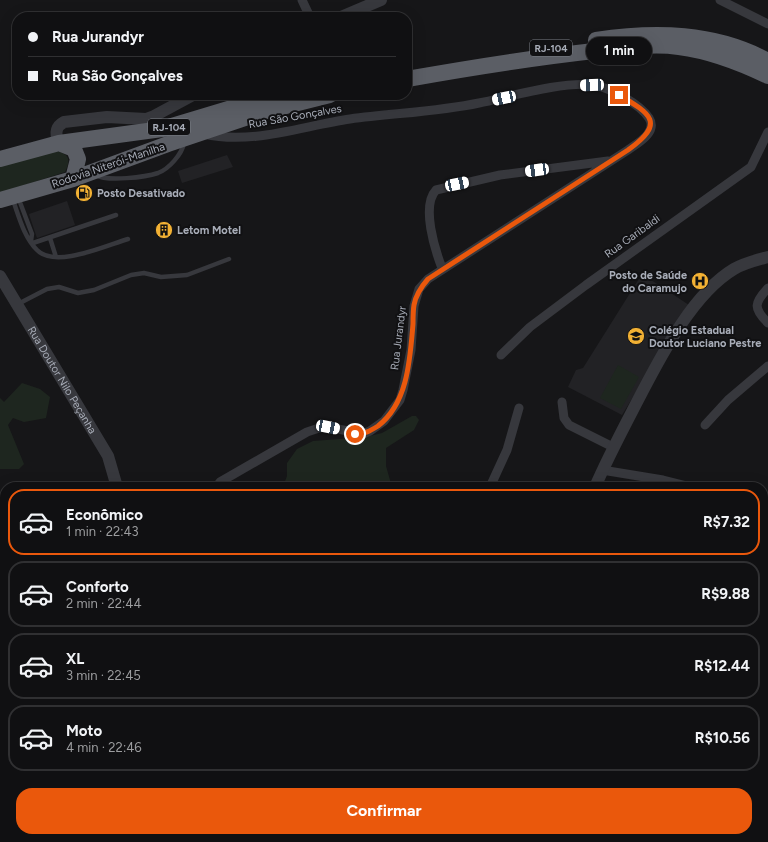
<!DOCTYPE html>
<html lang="pt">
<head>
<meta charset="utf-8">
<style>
	:root { --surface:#101012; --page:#1e1e20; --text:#f1f3f6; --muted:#9c9d9f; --line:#303032; --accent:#ea580c }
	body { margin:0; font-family:Figtree,sans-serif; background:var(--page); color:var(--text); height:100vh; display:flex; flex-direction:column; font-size:15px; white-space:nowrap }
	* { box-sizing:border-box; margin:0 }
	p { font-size:13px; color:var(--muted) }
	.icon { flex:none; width:22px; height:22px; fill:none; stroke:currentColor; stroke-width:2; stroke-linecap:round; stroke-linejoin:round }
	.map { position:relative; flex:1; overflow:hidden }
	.details { position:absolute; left:0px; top:482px; width:768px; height:360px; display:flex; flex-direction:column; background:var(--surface); border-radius:16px 16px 0 0; box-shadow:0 4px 16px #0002,0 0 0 1px var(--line) }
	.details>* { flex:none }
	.banner { position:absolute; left:12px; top:12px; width:400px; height:88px; border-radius:16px; box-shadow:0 4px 16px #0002,0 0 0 1px var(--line); display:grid; align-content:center; height:88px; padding:0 16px; background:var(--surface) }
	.end { position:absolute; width:18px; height:18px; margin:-9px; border:5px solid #ea580c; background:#fff; box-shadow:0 0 0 2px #fff }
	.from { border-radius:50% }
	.bubble { position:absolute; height:28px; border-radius:14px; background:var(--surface); box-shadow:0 4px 16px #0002,0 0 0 1px var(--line); font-size:13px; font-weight:700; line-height:28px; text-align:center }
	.car { position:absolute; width:12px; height:24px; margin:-12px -6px; border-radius:5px; box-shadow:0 0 3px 1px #0007; background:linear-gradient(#fff 24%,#345 0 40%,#fff 0 76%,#345 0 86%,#fff 0) }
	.banner b { display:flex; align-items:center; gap:14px; height:38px; font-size:15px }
	.banner b+b { border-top:1px solid var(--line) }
	.banner i { width:10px; height:10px; background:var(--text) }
	ul { padding:7px 0 0; list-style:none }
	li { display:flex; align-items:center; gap:12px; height:66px; margin:0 8px 6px; padding:0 8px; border:2px solid var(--line); border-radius:16px }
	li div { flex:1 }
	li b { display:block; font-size:15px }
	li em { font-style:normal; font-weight:700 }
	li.selected { border-color:var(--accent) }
	li>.icon { width:36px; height:36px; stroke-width:1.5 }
	.cta { display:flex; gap:8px; margin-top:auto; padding:8px 16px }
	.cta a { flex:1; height:46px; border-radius:16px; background:var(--accent); color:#fff; font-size:16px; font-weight:700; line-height:46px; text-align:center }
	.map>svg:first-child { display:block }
	.built { fill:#222225 }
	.green { fill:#1e261f }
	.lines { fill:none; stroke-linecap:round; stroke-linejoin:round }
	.service { stroke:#37383d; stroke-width:4.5 }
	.minor { stroke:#37383d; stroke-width:9 }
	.tertiary { stroke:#37383d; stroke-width:12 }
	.trunk { stroke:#5b5e65; stroke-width:16 }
	.route { stroke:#ea580c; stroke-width:5 }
	.labels { text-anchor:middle; stroke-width:4; stroke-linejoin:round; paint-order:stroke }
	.shield { fill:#111113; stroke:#7b7e86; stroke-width:1 }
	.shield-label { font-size:10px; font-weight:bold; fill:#a8adb8 }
	.street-label { font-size:11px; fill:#a8adb8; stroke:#111113 }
	.poi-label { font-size:11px; font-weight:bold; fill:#a8adb8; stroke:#111113; text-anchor:start }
</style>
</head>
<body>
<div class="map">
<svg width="768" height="842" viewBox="0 0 768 842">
	<rect width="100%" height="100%" fill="#161618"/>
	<!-- built -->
	<path class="built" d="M227,155L233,167L182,183L178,171Z
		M67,201L75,225L37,238L29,214Z
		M642,274L689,305L622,415L568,387L576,370L583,368Z"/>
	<!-- green -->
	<path class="green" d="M53,150C68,154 72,157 65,172L0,193V166Z
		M618,365L639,377L621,409L600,398Z
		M22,383L40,389L50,397L46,418L24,422L13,418L8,425L24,464L19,469H0V398L4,402Z
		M412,416H416L419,420L414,430L386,448V466L392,487H283L287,476V463L297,449L313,441L366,437L382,433Z
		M763,544L768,548V575L763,572Z
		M5,743V837H51L52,842H0V745Z"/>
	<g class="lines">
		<!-- service -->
		<path class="service" d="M96,175C107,182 146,177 158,173C169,169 182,154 184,143
			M18,197L32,234L31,241
			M13,200C19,217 24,237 37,250C55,269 107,245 128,239
			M50,238L56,257
			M33,243L116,215
			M18,304L47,289L59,287L78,293L94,290L131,275L144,273L161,277L187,275L229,259"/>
		<!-- minor -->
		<path class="minor" d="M302,0L310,17
			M720,0L768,24
			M204,134C252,145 302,126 350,119C393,113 437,112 479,103C509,97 563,81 593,85C609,87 640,104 649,118C658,132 638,143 628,150L428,279L419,289L414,306L411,350L403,390L400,400L384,421L370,431L363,434L328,427L319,428L307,432L220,482L216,487
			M442,268C435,250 421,206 436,190L500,175L608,161
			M768,288C754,303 753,308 768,323
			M501,355L530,327L586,285L751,167L768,132
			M562,402L564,418L569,425L613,447
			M705,425L728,400L768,366
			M602,470L663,480L691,487
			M490,487L507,450L519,408
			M763,521L768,524
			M0,645L5,642
			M763,646L768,650
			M763,745L768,765
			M100,837L103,842
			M199,837L202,842
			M308,837V842
			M412,837L413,842
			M519,842L524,837"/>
		<!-- tertiary -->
		<g class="tertiary">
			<path d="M341,17L381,0"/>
			<path d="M59,143C55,134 55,127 64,122L107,117L146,119L154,116L193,95"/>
			<path id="s1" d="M0,276L108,456L117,487"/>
			<path d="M595,487C608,457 623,429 638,400C660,358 692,294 734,269C744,263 757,260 768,257"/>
			<path d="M0,730L5,728"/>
		</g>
		<!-- trunk -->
		<path class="trunk" d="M596,40C655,31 715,32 768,61
			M407,79C469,68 531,58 594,51C621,48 651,43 679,47C711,51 739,62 768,76
			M59,143L74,149L78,159L73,179
			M0,159L59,143L162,129L275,95
			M0,200L73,179L168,144L266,111L330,95"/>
	</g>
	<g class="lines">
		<!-- route -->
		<path class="route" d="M355,434C365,434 370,431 378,426C408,403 410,359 413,324C413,318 413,311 414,305C416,294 421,287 428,279L628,150C666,123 651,114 619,95"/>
	</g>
	<!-- icons -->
	<defs>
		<symbol id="fuel-disc" viewBox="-11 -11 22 22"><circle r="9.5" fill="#f2b134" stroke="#111113"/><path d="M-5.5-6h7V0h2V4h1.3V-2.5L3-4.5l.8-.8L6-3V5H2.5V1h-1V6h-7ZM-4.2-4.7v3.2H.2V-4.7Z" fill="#111"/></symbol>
		<symbol id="building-disc" viewBox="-11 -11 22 22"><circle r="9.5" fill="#f2b134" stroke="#111113"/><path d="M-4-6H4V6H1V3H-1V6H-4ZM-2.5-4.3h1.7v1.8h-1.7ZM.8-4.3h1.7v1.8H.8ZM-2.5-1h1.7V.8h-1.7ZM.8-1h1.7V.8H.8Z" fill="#111"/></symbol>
		<symbol id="hospital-disc" viewBox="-11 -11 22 22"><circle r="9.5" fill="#f2b134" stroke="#111113"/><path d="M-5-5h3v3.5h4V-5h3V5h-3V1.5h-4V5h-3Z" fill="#111"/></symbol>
		<symbol id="school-disc" viewBox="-11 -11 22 22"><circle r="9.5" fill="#f2b134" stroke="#111113"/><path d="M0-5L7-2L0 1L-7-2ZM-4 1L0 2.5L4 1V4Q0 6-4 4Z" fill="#111"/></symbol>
	</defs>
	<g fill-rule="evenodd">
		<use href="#fuel-disc" x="74" y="183" width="20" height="20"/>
		<use href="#building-disc" x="154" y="220" width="20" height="20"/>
		<use href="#hospital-disc" x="690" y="271" width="20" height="20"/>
		<use href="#school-disc" x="626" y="326" width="20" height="20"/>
	</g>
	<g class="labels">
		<!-- shield labels -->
		<g class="shield">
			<rect x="530" y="40" width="42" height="16" rx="3"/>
			<rect x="148" y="119" width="42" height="16" rx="3"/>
		</g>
		<g class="shield-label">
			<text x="551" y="52">RJ-104</text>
			<text x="169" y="131">RJ-104</text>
		</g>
		<!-- street labels -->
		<g class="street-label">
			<text transform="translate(295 116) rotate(-10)" y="4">Rua São Gonçalves</text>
			<text transform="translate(108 165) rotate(-19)" y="4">Rodovia Niterói-Manilha</text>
			<text transform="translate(632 236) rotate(-36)" y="4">Rua Garibaldi</text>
			<text transform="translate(398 338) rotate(-83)" y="4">Rua Jurandyr</text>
			<text dy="4" stroke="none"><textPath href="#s1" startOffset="121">Rua Doutor Nilo Peçanha</textPath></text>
		</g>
		<!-- poi labels -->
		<g class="poi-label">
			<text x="97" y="197">Posto Desativado</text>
			<text x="177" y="234">Letom Motel</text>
			<text x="687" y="279" text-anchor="end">Posto de Saúde<tspan x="687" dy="13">do Caramujo</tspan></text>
			<text x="649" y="334">Colégio Estadual<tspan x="649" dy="13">Doutor Luciano Pestre</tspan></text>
		</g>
	</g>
</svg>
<i class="end from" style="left:355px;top:434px"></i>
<i class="end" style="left:619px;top:95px"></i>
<div class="bubble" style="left:586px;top:37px;width:66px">1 min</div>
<i class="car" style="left:592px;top:85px;rotate:268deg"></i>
<i class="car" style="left:504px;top:98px;rotate:258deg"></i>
<i class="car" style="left:537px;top:170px;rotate:262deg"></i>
<i class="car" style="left:457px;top:184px;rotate:78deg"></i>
<i class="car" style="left:328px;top:427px;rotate:101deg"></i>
<div class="banner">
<b><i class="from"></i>Rua Jurandyr</b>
<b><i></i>Rua São Gonçalves</b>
</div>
<section class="details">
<ul>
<li class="selected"><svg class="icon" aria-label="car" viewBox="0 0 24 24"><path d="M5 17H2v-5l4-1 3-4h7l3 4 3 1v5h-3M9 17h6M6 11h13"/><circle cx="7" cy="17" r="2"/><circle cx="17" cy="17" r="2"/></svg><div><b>Econômico</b><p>1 min · 22:43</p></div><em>R$7.32</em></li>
<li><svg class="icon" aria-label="car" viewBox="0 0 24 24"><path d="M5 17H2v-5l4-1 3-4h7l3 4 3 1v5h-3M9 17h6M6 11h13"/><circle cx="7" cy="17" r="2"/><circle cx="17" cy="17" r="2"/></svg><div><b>Conforto</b><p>2 min · 22:44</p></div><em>R$9.88</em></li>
<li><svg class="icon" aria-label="car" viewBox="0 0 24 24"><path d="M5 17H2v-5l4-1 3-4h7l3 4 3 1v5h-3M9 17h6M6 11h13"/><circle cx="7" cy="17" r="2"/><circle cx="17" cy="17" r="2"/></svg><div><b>XL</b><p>3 min · 22:45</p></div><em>R$12.44</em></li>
<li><svg class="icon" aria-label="car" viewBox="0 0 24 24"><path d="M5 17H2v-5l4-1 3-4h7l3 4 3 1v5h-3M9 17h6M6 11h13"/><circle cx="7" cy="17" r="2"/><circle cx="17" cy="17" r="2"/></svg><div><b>Moto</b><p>4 min · 22:46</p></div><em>R$10.56</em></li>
</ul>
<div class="cta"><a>Confirmar</a></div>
</section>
</div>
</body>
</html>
